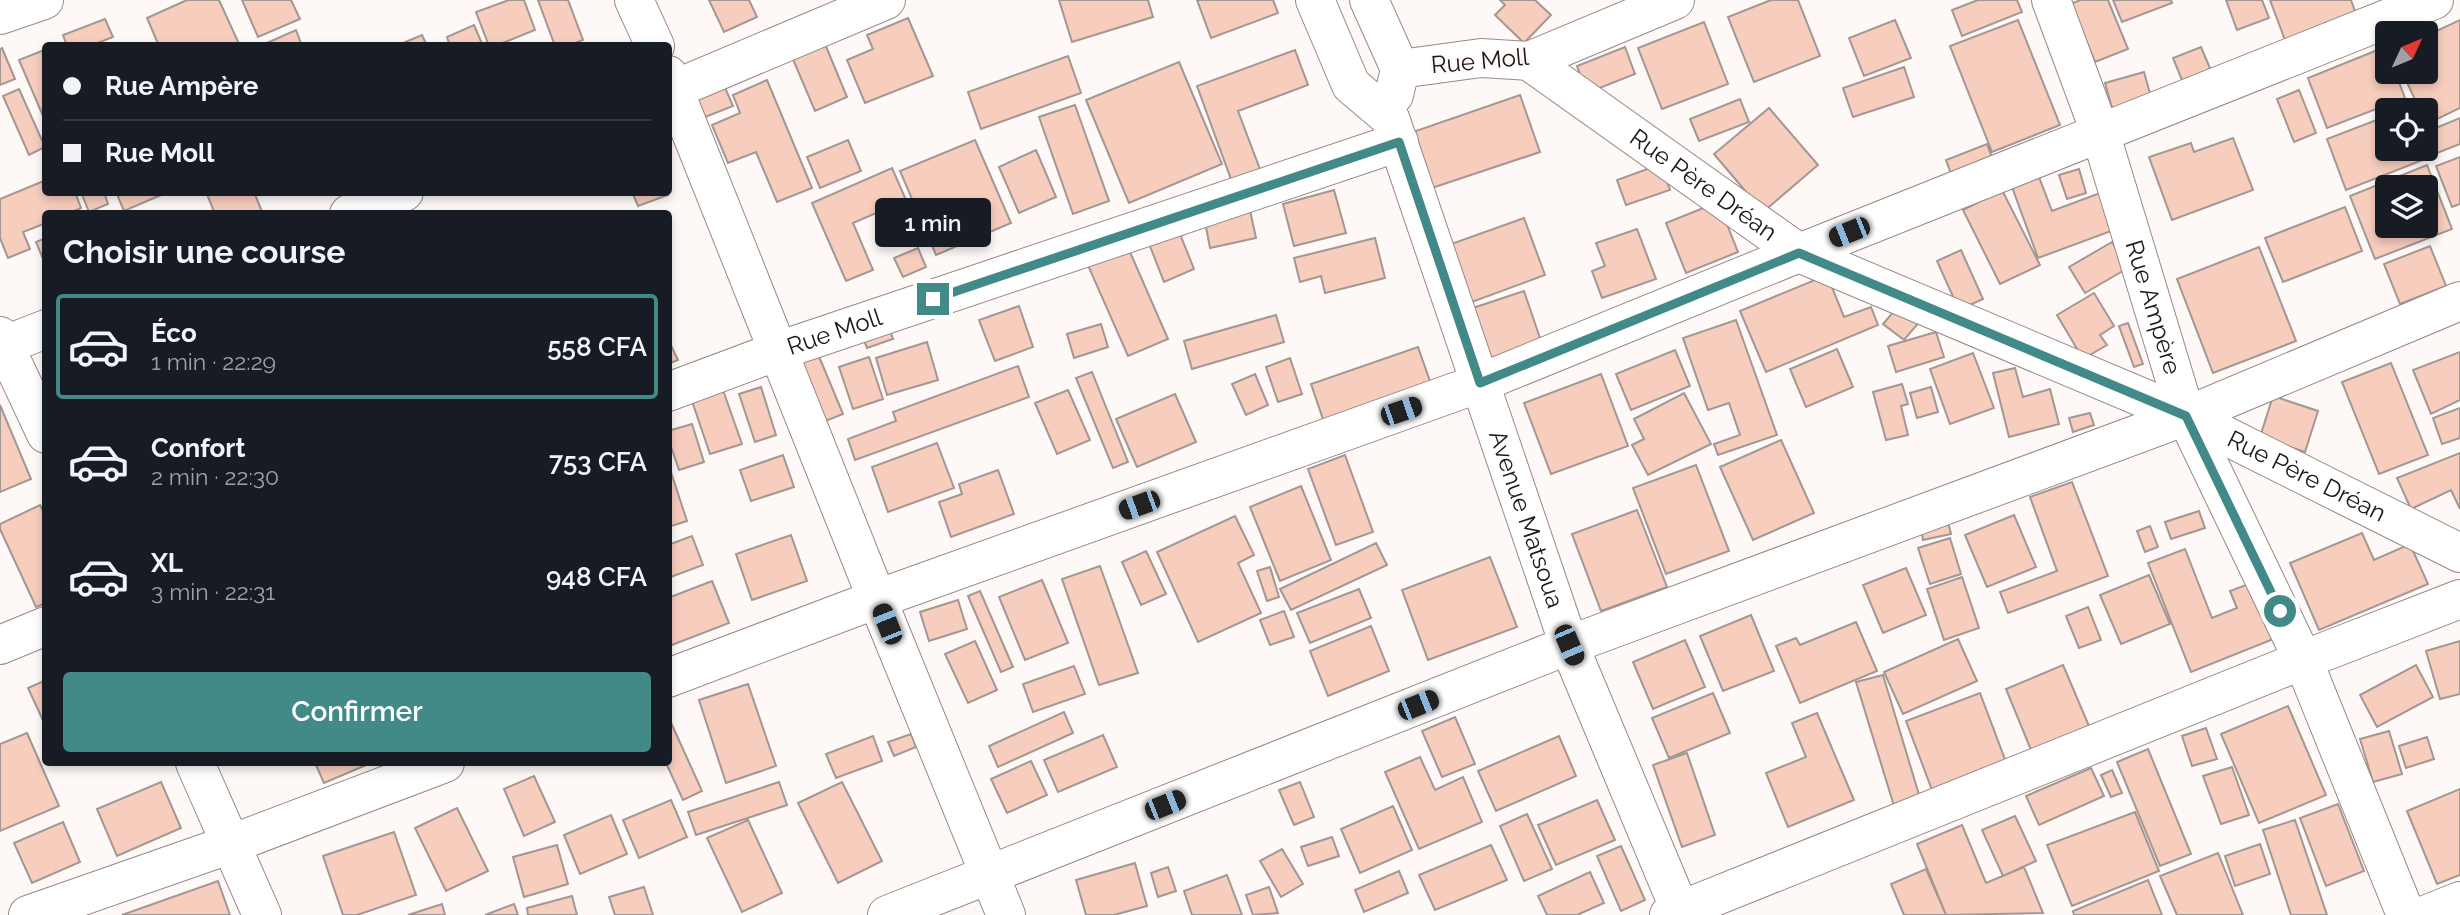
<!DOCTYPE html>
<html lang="fr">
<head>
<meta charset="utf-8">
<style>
	:root { --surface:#171b24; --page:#20242c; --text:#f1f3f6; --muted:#9ea1a6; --line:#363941; --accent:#428a88 }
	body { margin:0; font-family:Raleway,sans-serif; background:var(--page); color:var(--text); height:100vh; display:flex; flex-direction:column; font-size:26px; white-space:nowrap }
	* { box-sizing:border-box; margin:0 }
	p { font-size:23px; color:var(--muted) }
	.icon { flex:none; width:38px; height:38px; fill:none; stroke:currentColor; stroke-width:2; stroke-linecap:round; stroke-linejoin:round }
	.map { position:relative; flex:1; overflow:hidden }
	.side { position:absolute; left:42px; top:210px; width:630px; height:556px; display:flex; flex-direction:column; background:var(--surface); border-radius:7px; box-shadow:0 4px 10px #0003 }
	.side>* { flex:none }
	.banner { position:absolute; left:42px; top:42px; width:630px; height:154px; border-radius:7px; box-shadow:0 4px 10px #0003; display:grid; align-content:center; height:154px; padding:0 21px; background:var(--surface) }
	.needle { width:46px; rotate:46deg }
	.buttons { position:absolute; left:2375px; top:21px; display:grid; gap:14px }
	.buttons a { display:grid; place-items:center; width:63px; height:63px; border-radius:7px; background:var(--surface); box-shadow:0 4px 10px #0003; font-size:35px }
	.end { position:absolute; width:32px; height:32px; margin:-16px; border:9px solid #428a88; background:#fff; box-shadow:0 0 0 4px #fff }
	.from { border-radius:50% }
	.bubble { position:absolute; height:49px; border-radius:7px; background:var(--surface); box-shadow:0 4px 10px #0003; font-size:23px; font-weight:600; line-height:49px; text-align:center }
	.car { position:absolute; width:21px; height:42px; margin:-21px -10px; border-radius:9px; box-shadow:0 0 5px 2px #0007; background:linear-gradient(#222 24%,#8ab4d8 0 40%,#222 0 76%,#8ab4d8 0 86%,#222 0) }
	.banner b { display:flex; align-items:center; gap:24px; height:66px; font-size:26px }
	.banner b+b { border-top:2px solid var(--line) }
	.banner i { width:18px; height:18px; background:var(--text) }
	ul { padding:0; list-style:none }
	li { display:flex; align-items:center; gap:21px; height:105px; margin:0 14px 10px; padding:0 7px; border:4px solid transparent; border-radius:7px }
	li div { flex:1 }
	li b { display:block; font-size:26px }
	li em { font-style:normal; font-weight:600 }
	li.on { border-color:var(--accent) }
	li>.icon { width:63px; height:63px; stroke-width:1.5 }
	h2 { padding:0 21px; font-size:32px; line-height:84px }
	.cta { display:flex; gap:14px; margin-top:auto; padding:14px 21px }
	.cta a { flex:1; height:80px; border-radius:7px; background:var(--accent); color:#fff; font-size:28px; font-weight:600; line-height:80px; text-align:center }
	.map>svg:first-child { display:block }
	.building { fill:#f7cdbd; stroke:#a29793; stroke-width:2; fill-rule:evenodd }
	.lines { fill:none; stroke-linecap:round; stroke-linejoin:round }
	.minor-casing { stroke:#958a86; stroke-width:40 }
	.minor { stroke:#fff; stroke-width:38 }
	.route { stroke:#428a88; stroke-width:9 }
	.labels { text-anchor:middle; stroke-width:5; stroke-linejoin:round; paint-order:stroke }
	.street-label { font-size:24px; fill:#1c1817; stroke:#fef9f7 }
</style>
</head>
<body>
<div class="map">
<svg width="2460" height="915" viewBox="0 0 2460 915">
	<rect width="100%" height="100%" fill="#fef9f7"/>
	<!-- building -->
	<path class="building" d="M187,0H219L240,46H159L147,18Z
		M242,0H291L300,19L258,37Z
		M509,0H524L535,30L495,46H489L476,12Z
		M538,0H568L583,40L567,46H555Z
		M709,0H749L757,17L724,32Z
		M1059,0H1148L1153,17L1072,42Z
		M1197,0H1273L1278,13L1211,38Z
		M1500,0H1535L1551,15L1524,43L1495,15L1505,5Z
		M1771,0H1798L1820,56L1754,82L1728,17Z
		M1978,0H2017L2022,12L1962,36L1952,10Z
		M2080,0H2108L2128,49L2095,62L2071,4Z
		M2113,0H2171L2172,3L2122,22Z
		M2226,0H2262L2269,18L2237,30Z
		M2270,0H2351L2356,14L2285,40Z
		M908,18L933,76L865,103L847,60L873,49L867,35Z
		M105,19L113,37L90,46H67L63,35Z
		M1895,20L1911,58L1864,76L1849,38Z
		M2018,20L2060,125L1992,152L1950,46Z
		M2460,20V108L2427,124L2426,110H2420L2402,72H2426V36Z
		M1704,22L1728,84L1662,109L1638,48Z
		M474,25L483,46H450L447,37Z
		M296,30L302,46H260Z
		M422,35L427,46H396Z
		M825,44L847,97L815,111L792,57Z
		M1625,47L1635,74L1587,93L1577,66Z
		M2201,47L2212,73L2184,85L2173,58Z
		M2385,47L2387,72H2395L2405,98L2327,128L2308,78Z
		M2,48L15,79L0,85V49Z
		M44,50L46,54V123L19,60Z
		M1295,50L1308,85L1238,111L1261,172L1232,182L1197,86Z
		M1068,56L1081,93L981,129L968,92Z
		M1179,62L1222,164L1129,203L1086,100Z
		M1904,67L1914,97L1853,117L1843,88Z
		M2144,72L2151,97L2112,108L2105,83Z
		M767,80L812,188L777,202L756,152L728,163L712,125L740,113L733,95Z
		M722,81L733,106L695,121L684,96Z
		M19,89L45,147L29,155L3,96Z
		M2299,90L2316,133L2294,142L2277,99Z
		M1520,95L1540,152L1429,189L1410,133Z
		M1740,99L1749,122L1699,141L1690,119Z
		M1075,105L1109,201L1073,214L1039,117Z
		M1769,108L1818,165L1763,212L1714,154Z
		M2387,116V149H2424L2428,158L2346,190L2327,139Z
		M2460,118V144L2432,155L2426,139V132Z
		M2233,138L2253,190L2172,220L2149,157L2191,143L2194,152Z
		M848,140L861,171L820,188L807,157Z
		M975,140L1011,223L936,255L900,171Z
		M1987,144L1995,166L1954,182L1946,160Z
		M1036,150L1056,197L1019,213L999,167Z
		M2460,157V204L2452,207L2436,166Z
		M1661,164L1670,190L1626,205L1617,180Z
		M2427,165L2452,229L2375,259L2350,196ZM2387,187H2426V226H2387Z
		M892,168L906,200L853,223L873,270L846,281L812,203Z
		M2079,169L2086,193L2067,199L2059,175Z
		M2039,177L2052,211L2100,193L2114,230L2038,258L2012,187Z
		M46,180V192H75L81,208L68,214H46V223L23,232L30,249L8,258L0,238V199Z
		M1334,190L1346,233L1294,246L1283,204Z
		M2002,190L2040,265L2000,284L1963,210Z
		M81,192H104L108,204L89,212Z
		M116,192H168L124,211Z
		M206,192H254L263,214H215Z
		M632,192H667L668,195L638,206Z
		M1248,201L1256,238L1210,248L1203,211Z
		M1718,202L1738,252L1686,273L1666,223Z
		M2345,207L2362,251L2283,282L2265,238Z
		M1524,218L1545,275L1461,306L1440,248Z
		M1176,224L1194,269L1164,282L1146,236Z
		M1637,229L1656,279L1602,298L1592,271L1605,266L1596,243Z
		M1123,236L1168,339L1128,356L1083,254Z
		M46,238V266L36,242Z
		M1375,238L1385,278L1325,293L1321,276L1300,282L1294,258Z
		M2112,242L2128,268L2085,293L2069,267Z
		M2430,246L2446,286L2400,304L2384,264Z
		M2259,247L2296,341L2213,373L2177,279Z
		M918,248L926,267L903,277L894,258Z
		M1961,250L1983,299L1959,310L1937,261Z
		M1827,275L1844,317L1871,307L1878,325L1766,372L1740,311Z
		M1524,291L1542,344L1482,363L1464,311Z
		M2094,293L2114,326L2100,335L2107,345L2083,359L2057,315Z
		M1901,303L1922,319L1904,340L1883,324Z
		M1019,306L1033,347L995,361L979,320Z
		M1276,315L1284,342L1192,369L1184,341Z
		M1736,320L1777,435L1718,455L1714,444L1740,435L1729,403L1708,410L1683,338Z
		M2128,323L2143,364L2134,367L2119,326Z
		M1101,324L1108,347L1074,358L1067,334Z
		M888,325L893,339L867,348L862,335Z
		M1936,332L1944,357L1896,372L1888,346Z
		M668,339L678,360L668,364Z
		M927,342L938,380L887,395L876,358Z
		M1418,347L1432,387L1325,425L1311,384Z
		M1837,349L1853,387L1806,407L1790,369Z
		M1675,350L1690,386L1631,410L1616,374Z
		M2460,352V400L2431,414L2413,370Z
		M1973,353L1994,408L1950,424L1930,369Z
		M818,354L843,414L823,422L798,362Z
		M869,357L883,399L853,409L839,367Z
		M1290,358L1302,394L1278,402L1266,367Z
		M2391,363L2428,455L2379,474L2342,382Z
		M1018,366L1029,397L855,460L848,439L896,421L893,412Z
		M2015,368L2023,397L2050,389L2059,424L2009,437L1993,373Z
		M1092,372L1128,462L1113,468L1076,378Z
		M1255,374L1268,405L1246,415L1232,384Z
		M1601,374L1628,446L1551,474L1524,403Z
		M1902,384L1908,404L1901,406L1908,435L1886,440L1873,392Z
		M761,387L776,435L755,442L739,394Z
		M1931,387L1938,412L1917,418L1910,393Z
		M723,390L742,444L710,454L692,401Z
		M1068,390L1090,440L1057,454L1035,403Z
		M1684,393L1711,444L1648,475L1632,445L1644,439L1634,419Z
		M1175,394L1196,442L1137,467L1116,419Z
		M2273,396L2318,411L2305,452L2260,437Z
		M0,405L31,479L0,492Z
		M2460,408V438L2442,444L2433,418Z
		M2090,413L2094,425L2073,432L2069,418Z
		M692,424L704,462L679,470L668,438V431Z
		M1781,440L1814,513L1753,540L1720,467Z
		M937,443L954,488L888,512L872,467Z
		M2460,453V509L2451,490L2411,509L2397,478Z
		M783,455L794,487L751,501L740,470Z
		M1345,455L1373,532L1336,545L1308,469Z
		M668,463L687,521L668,527Z
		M1696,465L1729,551L1666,574L1633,488Z
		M998,470L1014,514L951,537L939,502L962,494L959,484Z
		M2072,482L2108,576L2008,613L2000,592L2057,571L2030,497Z
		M1301,486L1331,560L1280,581L1250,507Z
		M40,505L46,517V603L36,607L0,529V524Z
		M1637,510L1667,587L1601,611L1572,534Z
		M2199,511L2205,528L2171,539L2165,522Z
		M1946,514L1951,534L1923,540L1919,519Z
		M2014,515L2036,567L1987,587L1965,535Z
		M1235,516L1254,555L1238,563L1261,613L1198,642L1157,552Z
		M2150,526L2158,547L2145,552L2137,531Z
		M2362,533L2374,560L2410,544L2428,584L2319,630L2290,563Z
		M791,535L807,581L752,600L736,554Z
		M692,536L703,565L668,578V545Z
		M1950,538L1961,574L1930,584L1918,548Z
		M1376,543L1387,565L1291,610L1280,589Z
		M2185,549L2212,618L2237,608L2230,591L2254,582L2276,638L2191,672L2148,563Z
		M1146,551L1166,594L1141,605L1122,562Z
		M1490,557L1517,627L1428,660L1402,590Z
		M1100,566L1138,673L1099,685L1062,579Z
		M1270,567L1279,597L1267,601L1257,571Z
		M1906,568L1926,615L1883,633L1863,585Z
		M2149,575L2170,624L2121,644L2100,595Z
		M1962,577L1979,628L1944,640L1927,589Z
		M1042,580L1068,643L1025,660L999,597Z
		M712,581L729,623L672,645L668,635V598Z
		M1359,589L1371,618L1310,643L1297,613Z
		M980,591L1013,667L1001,672L968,596Z
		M958,600L967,629L929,641L920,612Z
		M2088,607L2101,640L2079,648L2066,616Z
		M1284,611L1294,637L1270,645L1260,620Z
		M1751,615L1774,671L1723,691L1700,636Z
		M1856,622L1877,671L1800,703L1776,646L1796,638L1800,645Z
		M1371,626L1389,671L1328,696L1310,651Z
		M1958,639L1977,681L1903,714L1884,672Z
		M1685,640L1705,687L1653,709L1633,662Z
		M975,641L997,690L968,703L945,654Z
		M2460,641V694L2440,699L2426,651Z
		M2063,665L2089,726L2031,750L2006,689Z
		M2416,665L2433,697L2377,727L2360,695Z
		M1074,666L1085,694L1033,712L1023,684Z
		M1883,675L1920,798L1894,806L1856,682Z
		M46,680V727L28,688Z
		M748,684L776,766L726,783L699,700Z
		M1713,693L1730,733L1669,758L1652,718Z
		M1980,693L2009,770L1935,798L1906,721Z
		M2288,706L2326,795L2259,823L2221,734Z
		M1064,712L1073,733L998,767L989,746Z
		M1817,713L1854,800L1788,827L1766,773L1806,757L1792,723Z
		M668,716L702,791L683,800L666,763H668Z
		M1455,717L1475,764L1442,777L1422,731Z
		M2206,728L2217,759L2192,766L2182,736Z
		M2389,731L2402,774L2373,782L2360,739Z
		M27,733L59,806L0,831V744Z
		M911,734L916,747L894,756L888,742Z
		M1103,735L1117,767L1058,792L1044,760Z
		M873,736L882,761L836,778L826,754Z
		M1559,736L1576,776L1496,811L1478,771Z
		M2427,737L2434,759L2406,768L2399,746Z
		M2148,749L2191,854L2160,866L2117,762Z
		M1687,753L1715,835L1682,847L1653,765Z
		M1420,757L1435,790L1463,777L1482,822L1419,849L1385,772Z
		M1031,761L1047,795L1007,813L991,779Z
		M315,763H371L324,783Z
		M2232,767L2249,815L2221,824L2203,776Z
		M2091,768L2104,796L2039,825L2026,796Z
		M2112,770L2122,793L2111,797L2101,775Z
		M534,776L555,822L524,836L504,789Z
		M161,782L181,828L117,856L97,809Z
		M779,782L787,805L696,835L688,812Z
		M842,782L882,861L838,883L798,803Z
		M1300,782L1314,817L1294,825L1279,790Z
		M2460,789V875L2437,884L2407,811Z
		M671,800L687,837L639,858L623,820Z
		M1597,800L1615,840L1556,865L1538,825Z
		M2338,804L2364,871L2326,886L2300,818Z
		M1393,806L1412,850L1360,873L1341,829Z
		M457,808L488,871L446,891L415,828Z
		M2135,812L2159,871L2072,906L2047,845Z
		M1527,814L1552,869L1524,881L1500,826Z
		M611,815L627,854L580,874L564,835Z
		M2015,816L2036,861L2003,876L1982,830Z
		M748,820L782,893L742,912L707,838Z
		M2295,820L2327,915H2291L2263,830Z
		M63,822L80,862L32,883L14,843Z
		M1962,825L1986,883L2024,867L2043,913L1946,915L1917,844Z
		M394,832L416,895L357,915H343L323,856Z
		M1332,837L1339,856L1308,866L1301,847Z
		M2260,844L2270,874L2235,886L2225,856Z
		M557,845L568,884L524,897L513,857Z
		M1491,845L1507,880L1435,910L1419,875Z
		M1621,846L1645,900L1621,911L1597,856Z
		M1282,849L1303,884L1281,897L1260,861Z
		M2218,853L2243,915H2177L2160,876Z
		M1135,863L1147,906L1114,915H1086L1076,880Z
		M1168,867L1176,891L1158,897L1151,873Z
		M1926,869L1946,915H1904L1891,884Z
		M1399,871L1408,893L1364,912L1355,890Z
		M1590,872L1604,903L1577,915H1547L1538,896Z
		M1227,875L1242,915H1192L1184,891Z
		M2148,880L2162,915H2074L2073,911Z
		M218,881L230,915H122Z
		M644,887L653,915H615L609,897Z
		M1269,887L1278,913L1253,915L1246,895Z
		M572,896L577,915H528L527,908Z
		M442,904L445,915H408Z
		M514,904L518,915H485Z"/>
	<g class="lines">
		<defs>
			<g id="minor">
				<path d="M634,0L655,46"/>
				<path id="s1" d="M1315,0L1351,85L1390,118L1569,645L1682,915"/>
				<path d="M1369,0L1400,69L1394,95"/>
				<path id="s2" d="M2051,0L2100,132L2186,416L2303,660L2406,915"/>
				<path d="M0,15L44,0"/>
				<path id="s3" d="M1529,61L1799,253L2186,416L2460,553"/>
				<path d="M1400,69L1481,58L1529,61L1675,0"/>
				<path d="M668,75L877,599L1006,915"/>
				<path d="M668,92L886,0"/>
				<path d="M349,214L404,192"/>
				<path d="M0,336L46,434"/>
				<path d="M0,347L46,329"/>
				<path id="s4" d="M668,392L778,351L1399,142"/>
				<path d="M0,645L46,626"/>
				<path d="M668,678L877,599L1480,383L1799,253L2434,0"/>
				<path d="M195,763L262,915"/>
				<path d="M28,915L231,844L445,763"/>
				<path d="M887,915L1569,645L2186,416L2460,301"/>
				<path d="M1669,915L2303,660L2460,599"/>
				<path d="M2425,915L2460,901"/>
			</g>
		</defs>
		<!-- minor casing -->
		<use href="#minor" class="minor-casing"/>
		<!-- minor -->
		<use href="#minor" class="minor"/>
	</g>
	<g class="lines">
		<!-- route -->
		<path class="route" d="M933,299L1399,142L1480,383L1799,253L2186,416L2280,611"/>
	</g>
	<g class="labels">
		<!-- street labels -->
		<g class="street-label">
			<text transform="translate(1480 61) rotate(-5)" y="8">Rue Moll</text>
			<text dy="8" stroke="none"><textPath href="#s3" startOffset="214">Rue Père Dréan</textPath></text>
			<text dy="8" stroke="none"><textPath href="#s2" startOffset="324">Rue Ampère</textPath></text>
			<text dy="8" stroke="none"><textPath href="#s4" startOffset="177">Rue Moll</textPath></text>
			<text dy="8" stroke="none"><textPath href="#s3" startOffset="886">Rue Père Dréan</textPath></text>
			<text dy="8" stroke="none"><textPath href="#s1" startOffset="567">Avenue Matsoua</textPath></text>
		</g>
	</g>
</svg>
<div class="buttons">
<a><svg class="needle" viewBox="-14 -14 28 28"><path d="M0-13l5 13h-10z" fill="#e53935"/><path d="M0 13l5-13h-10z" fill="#9ea1a6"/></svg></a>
<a><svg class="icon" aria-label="locate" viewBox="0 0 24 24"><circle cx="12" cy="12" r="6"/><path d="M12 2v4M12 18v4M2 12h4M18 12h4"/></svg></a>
<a><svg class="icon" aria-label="layers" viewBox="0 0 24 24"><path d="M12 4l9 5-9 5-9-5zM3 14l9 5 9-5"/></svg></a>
</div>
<i class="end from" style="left:2280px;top:611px"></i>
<i class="end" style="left:933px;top:299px"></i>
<div class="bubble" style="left:875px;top:198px;width:116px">1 min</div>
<i class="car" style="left:1849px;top:232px;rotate:248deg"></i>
<i class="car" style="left:1401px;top:411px;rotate:71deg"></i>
<i class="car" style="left:1139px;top:505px;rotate:250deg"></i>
<i class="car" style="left:887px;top:624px;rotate:338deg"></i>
<i class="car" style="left:1569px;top:645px;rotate:157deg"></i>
<i class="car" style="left:1418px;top:705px;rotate:68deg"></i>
<i class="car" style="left:1165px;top:805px;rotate:68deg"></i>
<div class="banner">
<b><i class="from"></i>Rue Ampère</b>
<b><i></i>Rue Moll</b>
</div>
<section class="side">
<h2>Choisir une course</h2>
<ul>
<li class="on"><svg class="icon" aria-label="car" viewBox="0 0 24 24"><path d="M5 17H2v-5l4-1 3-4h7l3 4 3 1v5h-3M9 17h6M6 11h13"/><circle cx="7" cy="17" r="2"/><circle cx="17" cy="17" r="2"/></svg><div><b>Éco</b><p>1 min · 22:29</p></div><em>558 CFA</em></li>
<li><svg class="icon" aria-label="car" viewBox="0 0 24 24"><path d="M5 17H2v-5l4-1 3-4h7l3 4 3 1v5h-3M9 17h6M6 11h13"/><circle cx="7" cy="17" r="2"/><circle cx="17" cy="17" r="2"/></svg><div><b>Confort</b><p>2 min · 22:30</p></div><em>753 CFA</em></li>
<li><svg class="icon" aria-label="car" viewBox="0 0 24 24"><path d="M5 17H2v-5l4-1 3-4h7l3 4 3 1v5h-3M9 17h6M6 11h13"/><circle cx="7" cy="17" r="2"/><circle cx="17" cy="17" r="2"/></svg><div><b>XL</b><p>3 min · 22:31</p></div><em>948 CFA</em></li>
</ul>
<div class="cta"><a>Confirmer</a></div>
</section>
</div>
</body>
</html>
